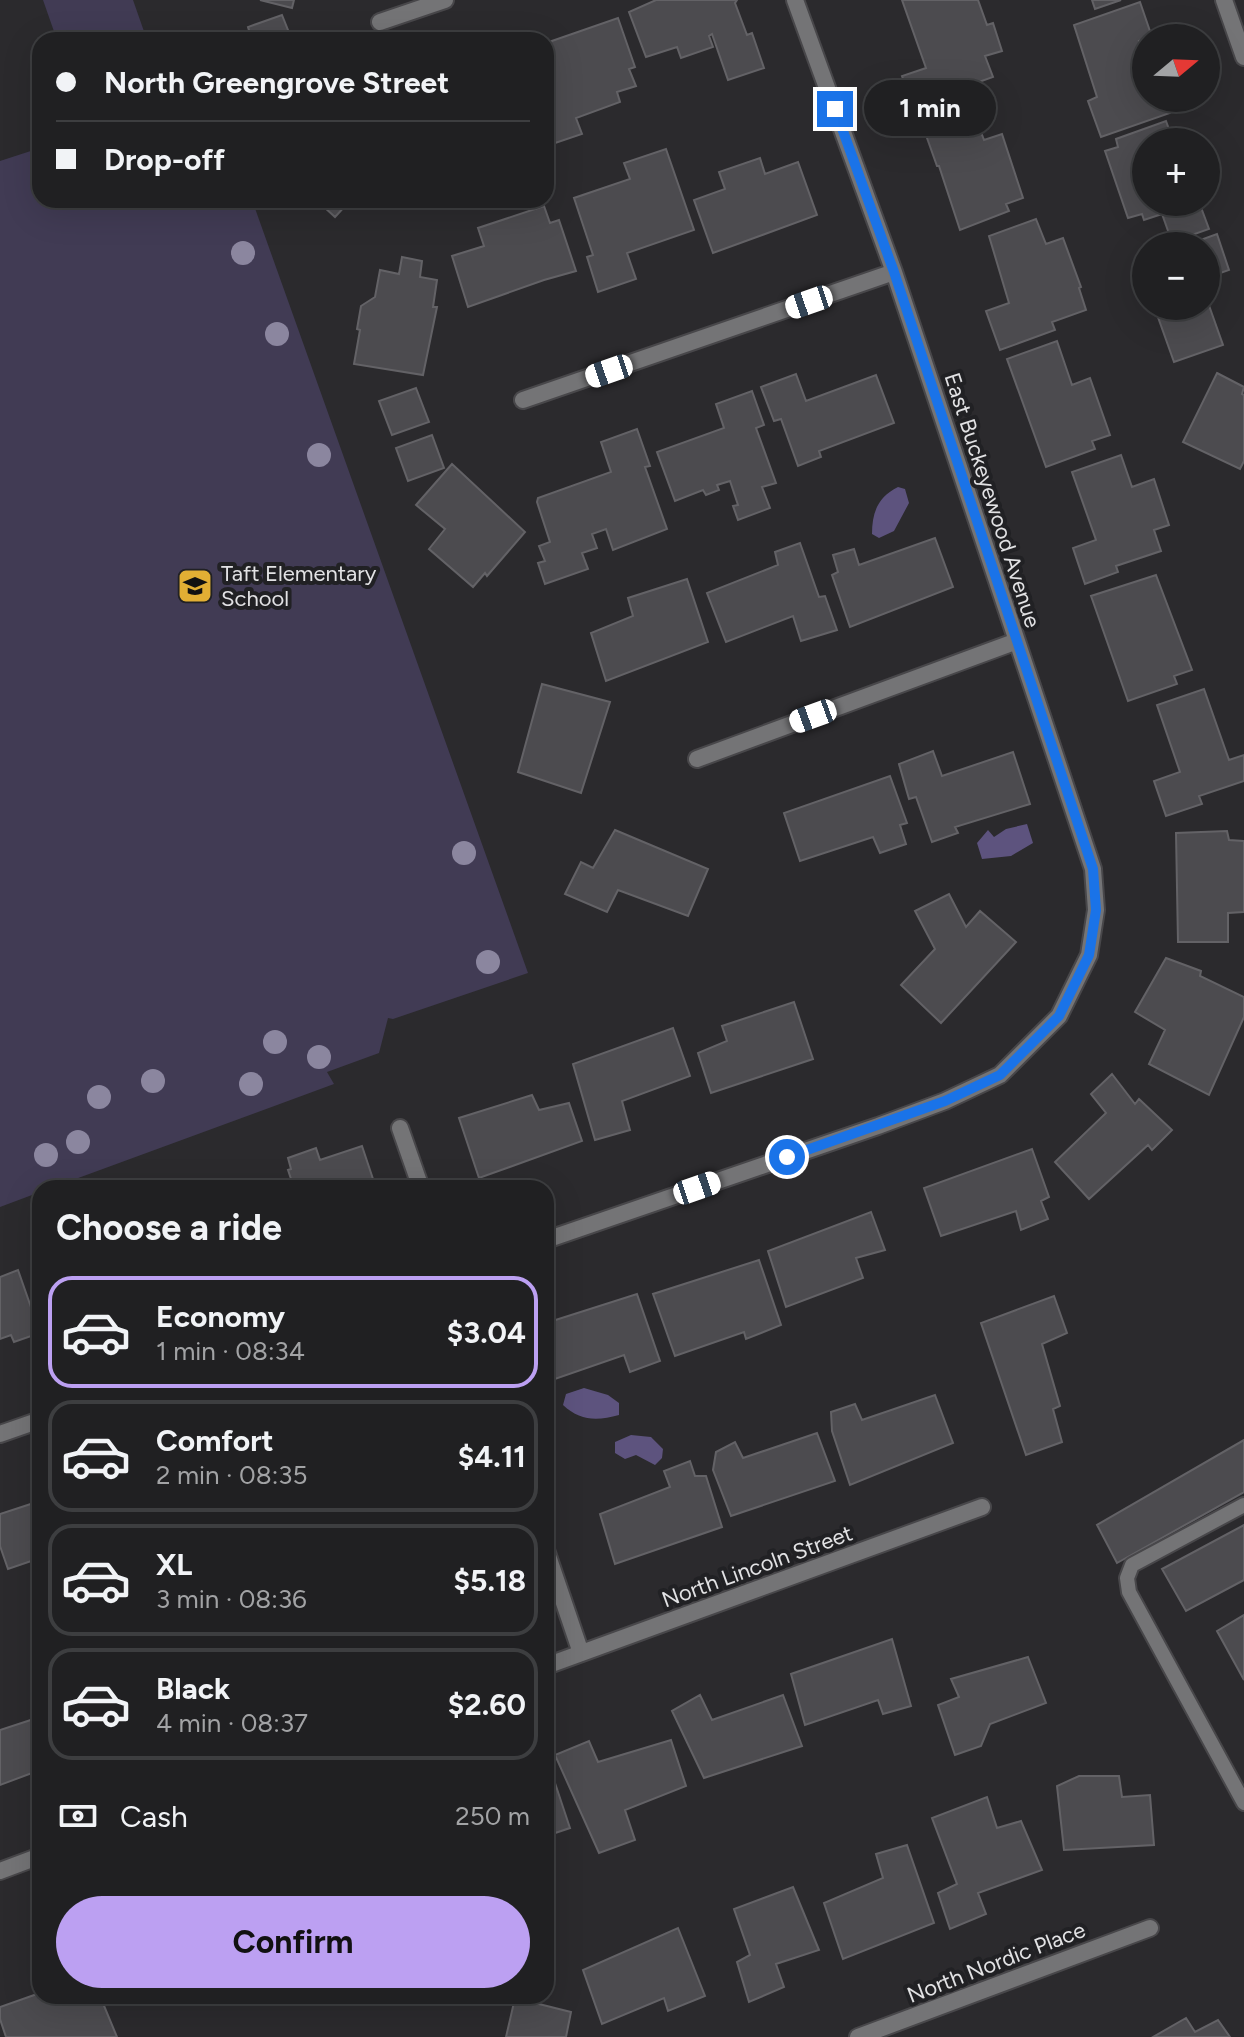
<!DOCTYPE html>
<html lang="en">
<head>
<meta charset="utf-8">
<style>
	:root { --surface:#202022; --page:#2d2d2f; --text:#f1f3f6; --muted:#a2a3a5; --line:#3d3e40; --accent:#bca0f2 }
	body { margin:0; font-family:Figtree,sans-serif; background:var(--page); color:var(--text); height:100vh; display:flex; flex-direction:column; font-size:30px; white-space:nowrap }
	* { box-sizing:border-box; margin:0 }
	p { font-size:26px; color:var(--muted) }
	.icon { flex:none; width:44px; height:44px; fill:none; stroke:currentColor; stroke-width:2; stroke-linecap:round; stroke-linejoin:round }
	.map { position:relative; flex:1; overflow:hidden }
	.side { position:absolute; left:32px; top:1180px; width:522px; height:824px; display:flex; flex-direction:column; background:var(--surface); border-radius:24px; box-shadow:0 8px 32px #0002,0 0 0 2px var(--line) }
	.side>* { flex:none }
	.top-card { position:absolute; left:32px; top:32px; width:522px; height:176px; border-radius:24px; box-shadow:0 8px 32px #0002,0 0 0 2px var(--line); display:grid; align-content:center; height:176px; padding:0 24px; background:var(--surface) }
	.needle { width:52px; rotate:71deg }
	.tools { position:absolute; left:1132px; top:24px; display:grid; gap:16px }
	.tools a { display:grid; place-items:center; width:88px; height:88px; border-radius:50%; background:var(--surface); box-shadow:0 8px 32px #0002,0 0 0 2px var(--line); font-size:40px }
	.end { position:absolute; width:36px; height:36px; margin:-18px; border:10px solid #1a73e8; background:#fff; box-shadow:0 0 0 4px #fff }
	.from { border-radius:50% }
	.bubble { position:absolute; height:56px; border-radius:28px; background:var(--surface); box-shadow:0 8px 32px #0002,0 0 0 2px var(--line); font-size:26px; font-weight:700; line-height:56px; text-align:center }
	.car { position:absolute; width:24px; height:48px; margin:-24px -12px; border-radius:10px; box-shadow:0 0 6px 2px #0007; background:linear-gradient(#fff 24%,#345 0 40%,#fff 0 76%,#345 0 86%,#fff 0) }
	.top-card b { display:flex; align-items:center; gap:28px; height:76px; font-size:30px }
	.top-card b+b { border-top:2px solid var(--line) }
	.top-card i { width:20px; height:20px; background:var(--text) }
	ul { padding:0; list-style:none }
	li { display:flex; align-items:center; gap:24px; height:112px; margin:0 16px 12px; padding:0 8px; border:4px solid var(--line); border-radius:24px }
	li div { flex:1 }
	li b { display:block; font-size:30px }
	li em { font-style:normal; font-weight:700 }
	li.on { border-color:var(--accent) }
	li>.icon { width:72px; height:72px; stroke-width:1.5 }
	h2 { padding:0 24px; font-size:36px; line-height:96px }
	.pay { display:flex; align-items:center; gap:20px; height:88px; padding:0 24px; font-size:30px }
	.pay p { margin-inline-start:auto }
	.primary-button { display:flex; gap:16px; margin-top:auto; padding:16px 24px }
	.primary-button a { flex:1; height:92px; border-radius:48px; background:var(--accent); color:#111; font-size:32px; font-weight:700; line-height:92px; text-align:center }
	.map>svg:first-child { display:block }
	.green { fill:#413b54 }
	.water { fill:#5d537e }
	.building { fill:#4c4b4f; stroke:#636266; stroke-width:2 }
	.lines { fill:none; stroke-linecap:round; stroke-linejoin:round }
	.service-casing { stroke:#48474a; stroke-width:18 }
	.minor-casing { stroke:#48474a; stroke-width:20 }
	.service { stroke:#747476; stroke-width:14 }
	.minor { stroke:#747476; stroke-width:16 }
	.tree { fill:#8b869f }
	.route { stroke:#1a73e8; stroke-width:10 }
	.labels { text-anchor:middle; stroke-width:8; stroke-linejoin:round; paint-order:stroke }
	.street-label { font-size:22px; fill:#e2e2e4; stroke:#212124 }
	.poi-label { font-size:22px; fill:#e2e2e4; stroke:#212124; text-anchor:start }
</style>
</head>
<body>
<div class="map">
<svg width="1244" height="2037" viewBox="0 0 1244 2037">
	<rect width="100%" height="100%" fill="#2b2a2d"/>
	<!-- green -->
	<path class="green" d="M43,0H133L147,40H57Z
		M40,148V200H252L528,973L393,1019L388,1018L379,1053L327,1072L334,1084L51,1188H40V1192L0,1207V161Z"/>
	<!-- water -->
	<path class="water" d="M898,487L905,489L909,503L894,531L879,538L872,534C872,512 878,497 898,487Z
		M1027,824L1033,843L1011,856L982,859L977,843L988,830L994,837L1006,829Z
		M584,1388L608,1395L619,1403V1415C597,1421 580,1421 563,1405L566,1394Z
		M631,1435L651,1437L663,1449L662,1458L655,1465L636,1455L625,1459L615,1453V1442Z"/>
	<!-- building -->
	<path class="building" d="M260,0H294L292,8Z
		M656,0H737L735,3L747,35L752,33L764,68L728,80L712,34L709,36L713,47L681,58L677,47L646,57L629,12Z
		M902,0H978L987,25L993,23L1002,51L985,56L993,77L948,93L950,100L915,112L902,76L926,68Z
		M1092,0H1121L1095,9Z
		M1140,2L1152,37L1139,41L1146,61V98H1165L1170,113L1101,137L1088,101L1097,97L1074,25Z
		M282,15L292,40H252L248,27Z
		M618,18L635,67L629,69L636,86L617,92L620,102L576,118L582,134L546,146V43Z
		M972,108L984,140L1002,134L1023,198L1006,204L1009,211L960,230L939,166H937L922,124Z
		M1166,121L1173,140L1190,134L1193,142H1146V202H1199L1209,229L1172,242L1162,214L1144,220L1142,214L1128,218L1105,151L1118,147L1116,139Z
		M666,149L694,230L627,253L636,279L598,292L587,257L593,255L574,198L630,179L624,163Z
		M760,158L765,174L798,162L817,215L713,253L694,200L725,189L719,172Z
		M330,200H357L350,208L346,205L335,217L324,207Z
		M544,206L550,223L559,220L576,271L544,280L468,307L452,256L484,246L478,228Z
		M1036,219L1046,244L1063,238L1081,287L1079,288L1086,310L1052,322L1055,330L1000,350L986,311L1009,303L989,236Z
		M1217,234L1229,270L1206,278V246H1184Z
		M402,257L422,261L420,277L437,280L433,307H437L423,375L354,364L360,330L357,329L361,306L375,297L380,270L399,274Z
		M1206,297L1223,345L1174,362L1154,306H1206Z
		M1057,341L1072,385L1090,378L1110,435L1092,441L1095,449L1046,467L1007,359Z
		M1217,373L1244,387L1242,394L1244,395V461L1240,469L1183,442Z
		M796,374L806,401L876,375L894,423L819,451L821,457L798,466L781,419L774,421L761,387Z
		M416,388L429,422L392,435L379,401Z
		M752,391L764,425L756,428L776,483L762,487L770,508L738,520L733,506L738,505L730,481L717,485L719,490L706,495L703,490L675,501L657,452L724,428L716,404Z
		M637,429L650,466L645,467L667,529L613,550L606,529L592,534L597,548L582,553L588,569L545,584L538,563L545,561L539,546L550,542L537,502L538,498L611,472L601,442Z
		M432,435L444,468L408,481L396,448Z
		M1121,455L1132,487L1154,479L1169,525L1154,530L1161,551L1116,566L1118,572L1085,584L1073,548L1096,540L1072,472Z
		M452,464L525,532L487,576L485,573L473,587L429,549L445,529L416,505Z
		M935,538L953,587L850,627L832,575L838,572L833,555L854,549L859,565Z
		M800,543L819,597L825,596L837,630L801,641L793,616L726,642L707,593L778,565L775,552Z
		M1156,575L1192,670L1174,676L1177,684L1128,701L1091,596Z
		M687,579L708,642L606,681L591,633L633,616L628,598Z
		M542,684L610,702L581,793L518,772Z
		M1204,689L1229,760L1244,755V781L1199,796L1202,804L1166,816L1154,781L1180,772L1157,705Z
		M933,751L942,776L1013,752L1030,804L955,827L958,833L932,842L916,797L909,799L899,764Z
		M890,776L907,823L900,825L906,844L880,853L873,837L800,861L784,813Z
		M615,830L708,869L688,916L618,890L607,912L565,894L581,862L593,868Z
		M1227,831L1229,840L1244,841V912L1228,913V942H1178L1176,833Z
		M949,894L966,927L980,911L1016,942L941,1023L901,985L935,949L915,911Z
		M1166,958L1201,971L1200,976L1244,997V1017L1209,1095L1149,1064L1165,1030L1135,1012Z
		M794,1002L813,1059L711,1093L698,1053L727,1041L722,1026Z
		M673,1028L690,1076L622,1101L630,1130L595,1140L573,1064Z
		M1112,1074L1135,1104L1139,1099L1172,1130L1152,1150L1148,1145L1089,1199L1055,1162L1106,1113L1091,1094Z
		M532,1095L539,1110L569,1103L582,1141L479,1178L459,1118Z
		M362,1146L376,1188H294L288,1170L291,1169L288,1158L316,1148L320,1160Z
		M1032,1149L1049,1197L1041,1201L1048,1219L1021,1230L1016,1211L941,1236L924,1188Z
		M871,1212L885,1250L856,1258L863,1278L786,1307L768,1251Z
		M759,1260L781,1325L746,1339L744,1332L675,1356L653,1294Z
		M18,1270L40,1333L14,1342L11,1335L0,1339V1277Z
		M637,1294L660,1361L630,1372L624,1355L552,1380L546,1360V1323Z
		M1054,1296L1067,1333L1042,1344L1060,1406L1053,1409L1062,1442L1026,1455L981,1323Z
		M935,1395L953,1443L850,1485L832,1431L831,1412L855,1404L862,1420Z
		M817,1433L835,1481L731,1516L713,1470L716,1452L735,1442L743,1458Z
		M1244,1440V1492L1117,1563L1097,1525Z
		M690,1461L695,1476H706L722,1527L615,1564L600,1514L670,1487L664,1471Z
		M40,1501V1558L8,1569L0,1546V1514Z
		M1244,1525V1580L1186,1611L1162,1569Z
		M1244,1615V1680L1217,1631Z
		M892,1639L911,1706L883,1714L878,1700L805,1725L791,1674Z
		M1028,1657L1046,1703L990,1724L981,1746L955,1755L938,1705L959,1697L951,1679Z
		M700,1695L712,1720L783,1695L802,1746L704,1778L672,1711Z
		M40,1717V1770L0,1785V1730Z
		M671,1740L686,1786L625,1810L635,1840L599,1853L555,1755L589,1741L598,1762Z
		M1079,1776H1119L1122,1797L1150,1795L1154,1845L1064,1850L1057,1786Z
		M554,1780L570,1828L546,1836V1783Z
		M987,1797L997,1828L1021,1821L1042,1870L978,1893L986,1914L950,1929L938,1893L957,1884L932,1818Z
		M907,1845L934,1923L843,1959L824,1903L883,1878L876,1854Z
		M793,1887L819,1950L776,1964L784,1987L749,2002L737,1962L750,1955L734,1909Z
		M678,1928L705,1996L668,2011L664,1998L602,2024L583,1970Z
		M40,1993V1996H100L117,2037H6L0,2019V2007Z
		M515,1998L571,2012L566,2037H506Z
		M1186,2018L1195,2032L1218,2020L1230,2037H1153Z"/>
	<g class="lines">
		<defs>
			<path id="service" d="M1244,1505L1132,1565L1127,1578L1129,1592L1244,1803"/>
			<path id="minor" d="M1224,0L1244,57
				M380,22L445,0
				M523,400L894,272
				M697,759L1017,641
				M400,1128L421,1188
				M546,1240L878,1126L945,1101L1000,1075L1059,1016L1089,955L1096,910L1093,869L894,272L795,0
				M0,1434L40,1420
				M546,1550L581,1653
				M546,1666L982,1507
				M0,1871L40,1856
				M858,2037L1150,1928"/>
		</defs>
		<!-- service casing -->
		<use href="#service" class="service-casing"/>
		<!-- minor casing -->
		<use href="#minor" class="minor-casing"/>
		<!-- service -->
		<use href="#service" class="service"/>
		<!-- minor -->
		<use href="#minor" class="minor"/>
	</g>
	<!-- trees -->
	<g class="tree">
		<circle cx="243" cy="253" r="12"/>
		<circle cx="277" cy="334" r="12"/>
		<circle cx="319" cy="455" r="12"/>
		<circle cx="464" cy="853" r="12"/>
		<circle cx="488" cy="962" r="12"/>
		<circle cx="275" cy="1042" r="12"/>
		<circle cx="319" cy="1057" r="12"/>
		<circle cx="153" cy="1081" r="12"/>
		<circle cx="251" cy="1084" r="12"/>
		<circle cx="99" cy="1097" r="12"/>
		<circle cx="78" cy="1142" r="12"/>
		<circle cx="46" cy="1155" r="12"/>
	</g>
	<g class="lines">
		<!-- route -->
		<path class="route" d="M787,1157L945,1101L1000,1075L1059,1016L1089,955L1096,910L1093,869L894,272L835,109"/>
	</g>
	<!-- icons -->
	<defs>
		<symbol id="school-square" viewBox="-11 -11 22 22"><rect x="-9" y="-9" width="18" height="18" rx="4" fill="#e2af34" stroke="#212124"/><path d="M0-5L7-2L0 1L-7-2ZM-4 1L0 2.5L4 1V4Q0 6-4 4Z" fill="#111"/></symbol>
	</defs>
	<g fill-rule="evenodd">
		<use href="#school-square" x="175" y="566" width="40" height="40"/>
	</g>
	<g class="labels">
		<!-- street labels -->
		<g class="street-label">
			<text transform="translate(993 500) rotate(72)" y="8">East Buckeyewood Avenue</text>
			<text transform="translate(757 1566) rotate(-20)" y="8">North Lincoln Street</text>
			<text transform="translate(996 1962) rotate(-21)" y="8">North Nordic Place</text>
		</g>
		<!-- poi labels -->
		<g class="poi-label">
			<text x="221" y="581">Taft Elementary<tspan x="221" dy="25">School</tspan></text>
		</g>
	</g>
</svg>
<div class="tools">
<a><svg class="needle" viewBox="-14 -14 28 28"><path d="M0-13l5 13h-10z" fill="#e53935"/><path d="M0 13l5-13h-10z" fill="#a2a3a5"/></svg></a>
<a>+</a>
<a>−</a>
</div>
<i class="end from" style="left:787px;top:1157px"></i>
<i class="end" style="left:835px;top:109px"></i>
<div class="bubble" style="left:864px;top:80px;width:132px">1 min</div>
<i class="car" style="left:809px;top:302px;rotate:251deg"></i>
<i class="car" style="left:609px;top:371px;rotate:251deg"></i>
<i class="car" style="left:813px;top:716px;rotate:250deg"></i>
<i class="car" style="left:697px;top:1188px;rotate:71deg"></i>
<div class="top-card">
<b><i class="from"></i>North Greengrove Street</b>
<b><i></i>Drop-off</b>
</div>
<section class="side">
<h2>Choose a ride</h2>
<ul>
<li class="on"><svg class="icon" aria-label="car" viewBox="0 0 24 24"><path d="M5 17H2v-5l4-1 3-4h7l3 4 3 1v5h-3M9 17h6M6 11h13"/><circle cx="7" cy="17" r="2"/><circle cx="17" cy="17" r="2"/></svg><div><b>Economy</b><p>1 min · 08:34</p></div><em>$3.04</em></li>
<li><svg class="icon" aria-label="car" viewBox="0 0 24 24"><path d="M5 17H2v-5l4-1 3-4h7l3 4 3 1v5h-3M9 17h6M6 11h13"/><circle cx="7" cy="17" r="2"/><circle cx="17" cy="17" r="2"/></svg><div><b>Comfort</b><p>2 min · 08:35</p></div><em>$4.11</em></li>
<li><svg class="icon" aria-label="car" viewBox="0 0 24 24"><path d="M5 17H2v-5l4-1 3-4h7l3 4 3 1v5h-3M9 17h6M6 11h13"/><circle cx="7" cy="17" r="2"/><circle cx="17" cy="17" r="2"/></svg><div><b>XL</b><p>3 min · 08:36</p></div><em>$5.18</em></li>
<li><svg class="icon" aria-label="car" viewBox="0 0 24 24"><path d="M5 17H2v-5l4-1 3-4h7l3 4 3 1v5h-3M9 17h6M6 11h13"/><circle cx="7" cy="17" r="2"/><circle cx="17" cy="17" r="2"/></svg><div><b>Black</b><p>4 min · 08:37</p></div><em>$2.60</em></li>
</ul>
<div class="pay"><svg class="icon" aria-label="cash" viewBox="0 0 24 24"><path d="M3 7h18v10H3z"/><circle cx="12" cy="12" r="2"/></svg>Cash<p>250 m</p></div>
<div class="primary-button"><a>Confirm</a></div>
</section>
</div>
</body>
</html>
